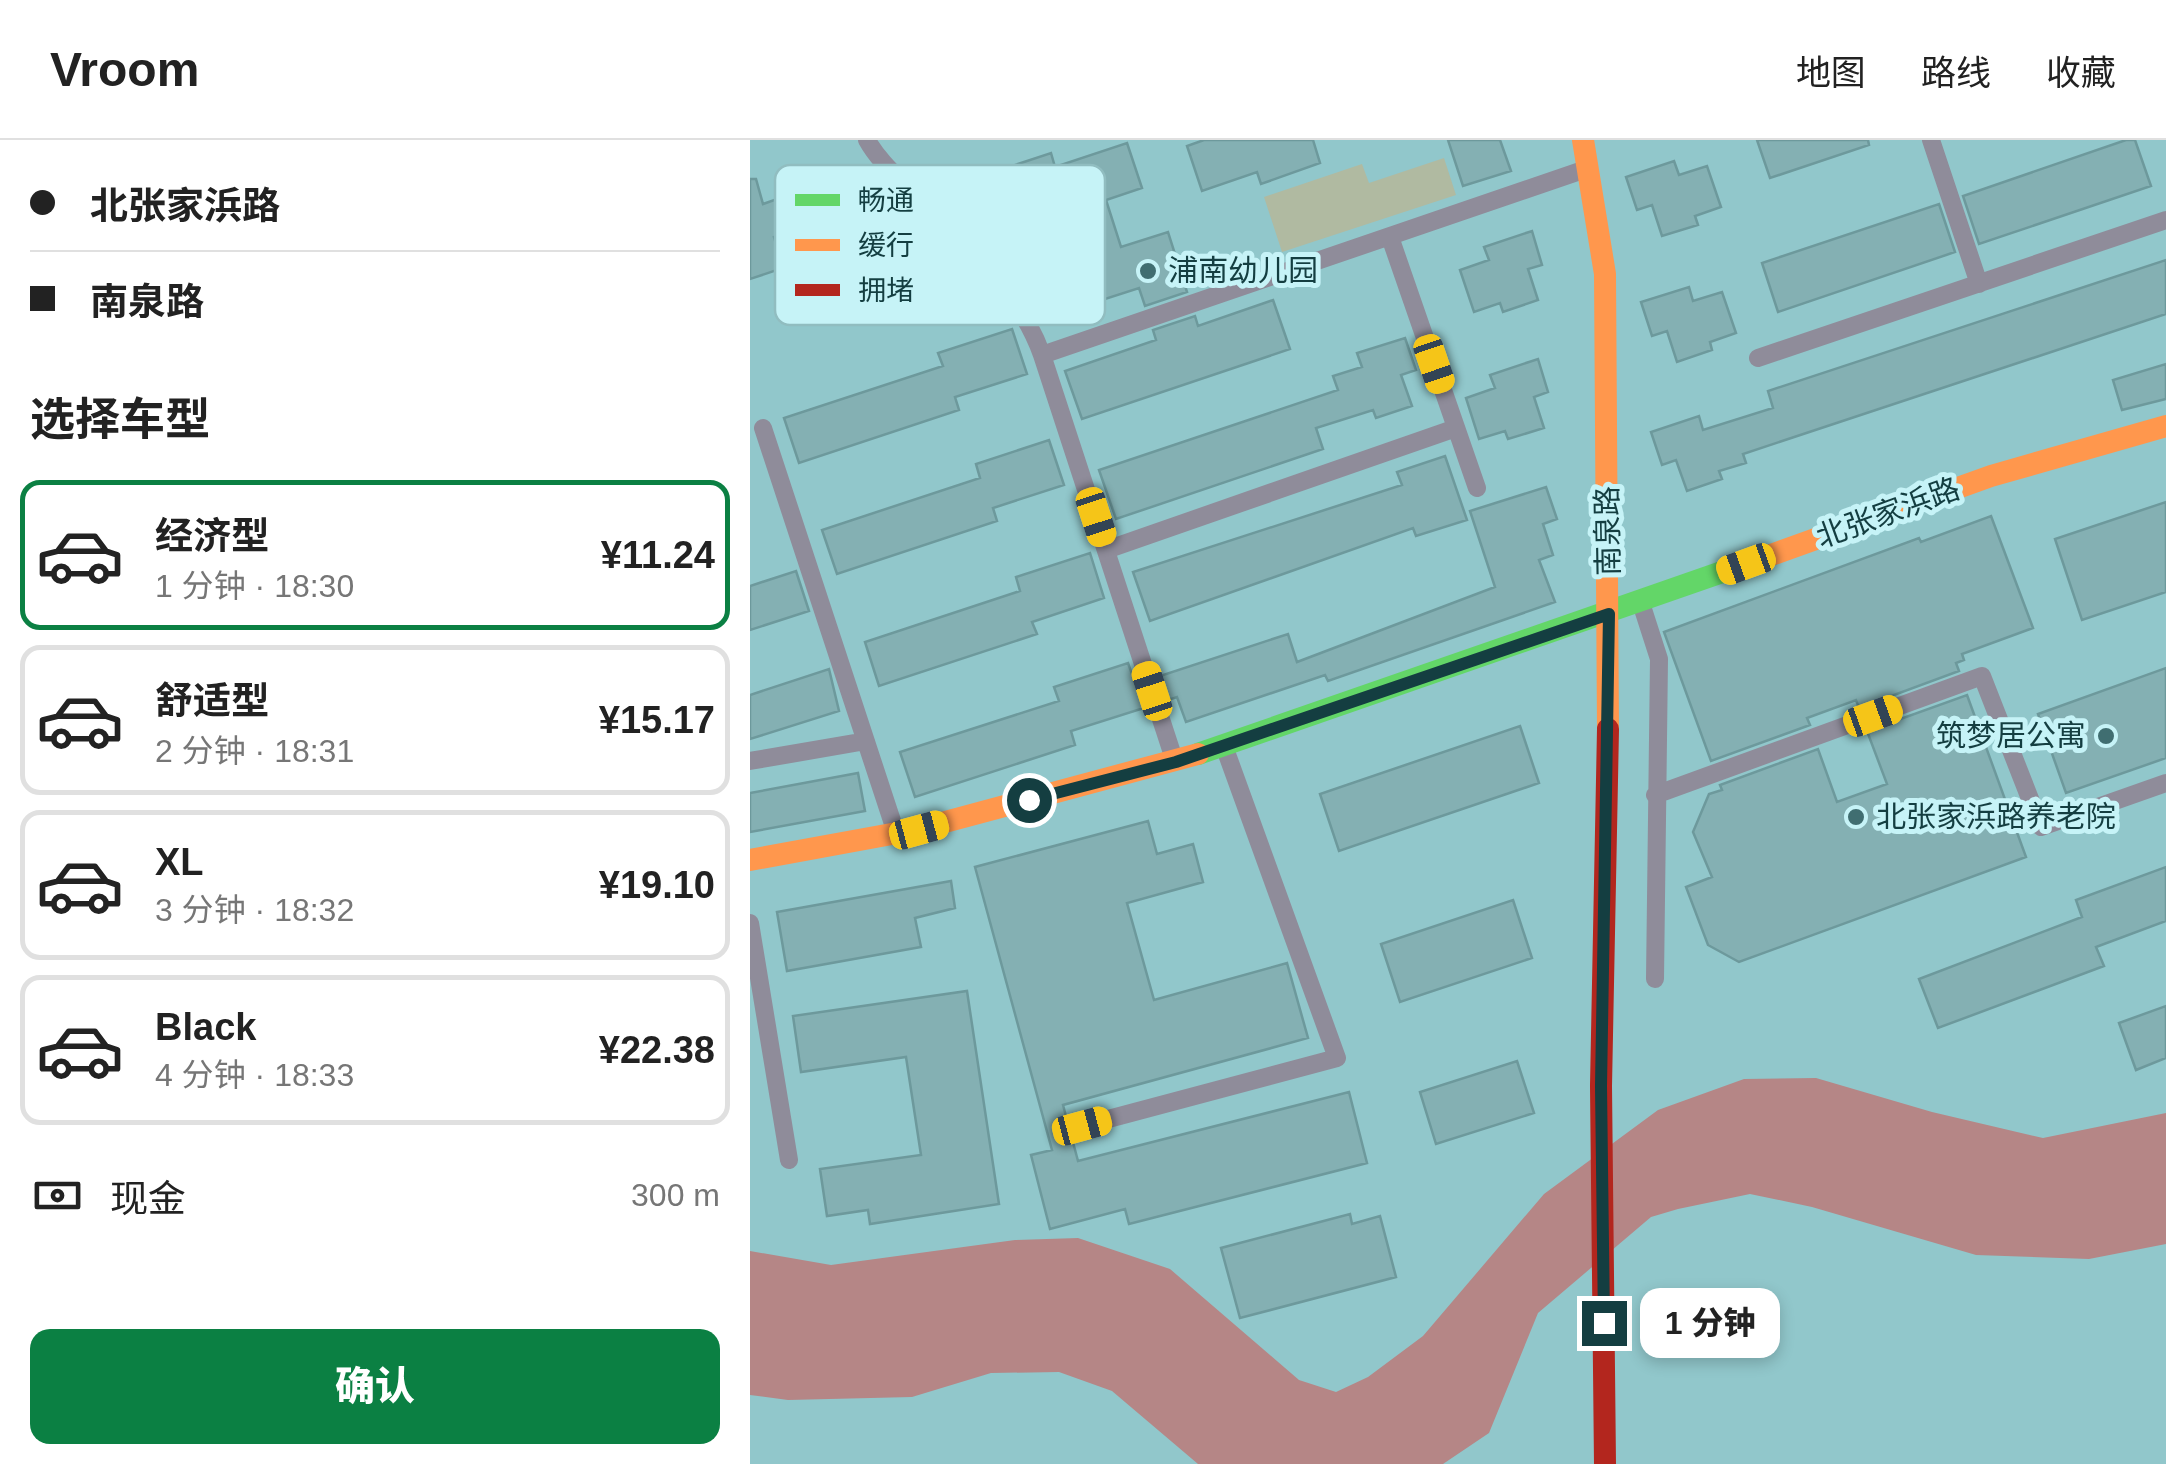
<!DOCTYPE html>
<html lang="zh">
<head>
<meta charset="utf-8">
<style>
	:root { --surface:#fff; --page:#f6f6f6; --text:#222; --muted:#767676; --line:#e0e0e0; --accent:#0b8043 }
	body { margin:0; font-family:Helvetica,"Noto Sans SC",sans-serif; background:var(--page); color:var(--text); height:100vh; display:flex; flex-direction:column; font-size:38px; white-space:nowrap }
	* { box-sizing:border-box; margin:0 }
	p { font-size:32px; color:var(--muted) }
	.icon { flex:none; width:55px; height:55px; fill:none; stroke:currentColor; stroke-width:2; stroke-linecap:round; stroke-linejoin:round }
	.map { position:relative; flex:1; overflow:hidden }
	.sheet { display:flex; flex-direction:column; background:var(--surface); width:750px }
	.sheet>* { flex:none }
	.guide { display:grid; align-content:center; height:220px; padding:0 30px; background:var(--surface) }
	.end { position:absolute; width:45px; height:45px; margin:-22px; border:12px solid #143e41; background:#fff; box-shadow:0 0 0 5px #fff }
	.from { border-radius:50% }
	.bubble { position:absolute; height:70px; border-radius:20px; background:var(--surface); box-shadow:0 5px 15px #0003; font-size:32px; font-weight:800; line-height:70px; text-align:center }
	.car { position:absolute; width:30px; height:60px; margin:-30px -15px; border-radius:12px; box-shadow:0 0 8px 2px #0007; background:linear-gradient(#f5c518 24%,#345 0 40%,#f5c518 0 76%,#345 0 86%,#f5c518 0) }
	.guide b { display:flex; align-items:center; gap:35px; height:95px; font-size:38px }
	.guide b+b { border-top:2px solid var(--line) }
	.guide i { width:25px; height:25px; background:var(--text) }
	ul { padding:0; list-style:none }
	li { display:flex; align-items:center; gap:30px; height:150px; margin:0 20px 15px; padding:0 10px; border:5px solid var(--line); border-radius:20px }
	li div { flex:1 }
	li b { display:block; font-size:38px }
	li em { font-style:normal; font-weight:800 }
	li.on { border-color:var(--accent) }
	li>.icon { width:90px; height:90px; stroke-width:1.5 }
	h2 { padding:0 30px; font-size:45px; line-height:120px }
	.pay { display:flex; align-items:center; gap:25px; height:110px; padding:0 30px; font-size:38px }
	.pay p { margin-inline-start:auto }
	.button { display:flex; gap:20px; margin-top:auto; padding:20px 30px }
	.button a { flex:1; height:115px; border-radius:20px; background:var(--accent); color:#fff; font-size:40px; font-weight:800; line-height:115px; text-align:center }
	header { display:flex; align-items:center; gap:60px; box-sizing:border-box; height:140px; padding:0 50px; background:var(--surface); border-bottom:2px solid var(--line) }
	header strong { font-size:48px }
	nav { display:flex; gap:55px; margin-inline-start:auto; font-size:35px }
	main { display:flex; flex:1; min-height:0 }
	.map>svg:first-child { display:block }
	.green { fill:#b0baa1 }
	.water { fill:#b58686 }
	.building { fill:#84b0b3; stroke:#6d999c; stroke-width:2.5 }
	.lines { fill:none; stroke-linecap:round; stroke-linejoin:round }
	.lane { stroke:#8f8c9a; stroke-width:18 }
	.fast { stroke:#63d668; stroke-width:22 }
	.slow { stroke:#ff974d; stroke-width:22 }
	.jam { stroke:#b3261e; stroke-width:22 }
	.route { stroke:#143e41; stroke-width:12 }
	.poi-dot { fill:#406e71; stroke:#c6f3f7; stroke-width:4 }
	.labels { text-anchor:middle; stroke-width:10; stroke-linejoin:round; paint-order:stroke }
	.poi-label { font-size:30px; fill:#143e41; stroke:#c6f3f7; text-anchor:start }
	.street-label { font-size:30px; fill:#143e41; stroke:#c6f3f7 }
	.key { fill:#c6f3f7; stroke:#91bdc0; stroke-width:2.5 }
	.key-label { font-size:28px; fill:#143e41 }
</style>
</head>
<body>
<header>
<strong>Vroom</strong>
<nav><a>地图</a><a>路线</a><a>收藏</a></nav>
</header>
<main>
<section class="sheet">
<div class="guide">
<b><i class="from"></i>北张家浜路</b>
<b><i></i>南泉路</b>
</div>
<h2>选择车型</h2>
<ul>
<li class="on"><svg class="icon" aria-label="car" viewBox="0 0 24 24"><path d="M5 17H2v-5l4-1 3-4h7l3 4 3 1v5h-3M9 17h6M6 11h13"/><circle cx="7" cy="17" r="2"/><circle cx="17" cy="17" r="2"/></svg><div><b>经济型</b><p>1 分钟 · 18:30</p></div><em>¥11.24</em></li>
<li><svg class="icon" aria-label="car" viewBox="0 0 24 24"><path d="M5 17H2v-5l4-1 3-4h7l3 4 3 1v5h-3M9 17h6M6 11h13"/><circle cx="7" cy="17" r="2"/><circle cx="17" cy="17" r="2"/></svg><div><b>舒适型</b><p>2 分钟 · 18:31</p></div><em>¥15.17</em></li>
<li><svg class="icon" aria-label="car" viewBox="0 0 24 24"><path d="M5 17H2v-5l4-1 3-4h7l3 4 3 1v5h-3M9 17h6M6 11h13"/><circle cx="7" cy="17" r="2"/><circle cx="17" cy="17" r="2"/></svg><div><b>XL</b><p>3 分钟 · 18:32</p></div><em>¥19.10</em></li>
<li><svg class="icon" aria-label="car" viewBox="0 0 24 24"><path d="M5 17H2v-5l4-1 3-4h7l3 4 3 1v5h-3M9 17h6M6 11h13"/><circle cx="7" cy="17" r="2"/><circle cx="17" cy="17" r="2"/></svg><div><b>Black</b><p>4 分钟 · 18:33</p></div><em>¥22.38</em></li>
</ul>
<div class="pay"><svg class="icon" aria-label="cash" viewBox="0 0 24 24"><path d="M3 7h18v10H3z"/><circle cx="12" cy="12" r="2"/></svg>现金<p>300 m</p></div>
<div class="button"><a>确认</a></div>
</section>
<div class="map">
<svg width="1416" height="1324" viewBox="0 0 1416 1324">
	<rect width="100%" height="100%" fill="#91c7cb"/>
	<!-- green -->
	<path class="green" d="M694,18L706,55L532,112L514,57L612,24L619,43Z"/>
	<!-- water -->
	<path class="water" d="M1066,938L1182,972L1293,998L1416,973V1104L1339,1119L1226,1115L1062,1067L1000,1054L928,1069L901,1077L788,1173L739,1293L693,1324H448L362,1251L309,1232L241,1233L162,1257L38,1260L0,1255V1111L81,1125L265,1100L328,1098L420,1129L549,1240L586,1252L618,1237L673,1196L794,1054L908,970L994,939Z"/>
	<!-- building -->
	<path class="building" d="M454,0H563L570,23L511,44L507,32L452,51L437,6Z
		M698,0H750L761,31L713,46Z
		M1007,0H1118L1119,5L1020,38Z
		M1376,0H1385L1401,46L1229,104L1213,56Z
		M377,3L392,48L356,60L371,107L418,92L437,152L395,166L389,148L296,178L263,75L238,83L223,39L301,13L305,27Z
		M924,21L929,35L957,26L971,67L945,76L948,85L912,96L902,65L887,70L876,37Z
		M0,39H6L13,64L27,59L38,92L24,97L33,128L0,139Z
		M1189,64L1205,112L1028,172L1012,123Z
		M782,91L792,125L778,129L788,160L753,172L750,163L724,172L710,130L739,120L734,107Z
		M1416,120V174L993,314L996,323L969,331L972,339L937,351L926,320L912,325L901,292L949,276L953,290L1023,268L1018,251Z
		M939,147L943,161L972,152L986,193L960,202L962,210L927,222L917,191L902,196L891,162Z
		M523,160L540,209L332,279L315,231L406,200L403,190L445,176L448,186Z
		M262,189L277,234L205,257L209,270L49,323L34,278L193,226L188,213Z
		M655,198L666,230L651,235L662,266L626,278L623,270L566,288L573,309L366,379L349,330L588,250L583,236L612,227L607,213Z
		M788,219L798,252L784,257L794,288L758,299L755,291L729,299L716,258L745,248L740,235Z
		M1416,224V259L1372,270L1363,240Z
		M299,300L314,345L243,368L247,381L87,434L72,390L230,338L226,324Z
		M695,316L717,380L666,396L663,388L400,481L383,432L652,345L647,332Z
		M796,347L807,379L793,384L803,415L789,420L805,462L578,541L575,535L436,582L427,557L418,560L410,536L538,494L547,522L745,447L720,371Z
		M1416,362V452L1332,480L1305,399Z
		M1241,376L1283,488L1212,514L1214,520L1206,523L1209,531L1109,568L1106,560L1057,578L1060,585L961,621L914,492L1169,398L1171,402Z
		M340,413L354,458L282,482L287,494L129,546L115,502L270,451L266,437Z
		M46,431L59,471L0,490V446Z
		M378,523L394,568L321,591L325,605L165,657L150,612L309,561L304,547Z
		M1416,528V618L1316,653L1288,574Z
		M79,529L89,571L0,599V555Z
		M1217,555L1276,717L989,822L958,805L936,747L962,737L943,692L959,654L972,650L970,645L1068,609L1087,662L1137,644L1117,591Z
		M770,586L789,643L589,711L570,654Z
		M108,633L115,671L0,692V653Z
		M398,681L407,714L443,704L453,742L377,763L404,860L537,823L558,898L313,965L328,1021L599,952L617,1023L379,1084L375,1069L300,1089L281,1015L302,1010L225,727Z
		M1416,727V781L1346,807L1354,826L1188,888L1169,839L1332,777L1326,760Z
		M201,741L205,768L165,778L171,807L37,831L27,772Z
		M763,760L782,818L650,862L631,804Z
		M217,851L249,1064L120,1084L118,1070L77,1076L70,1029L171,1015L156,917L51,932L43,876Z
		M1416,866V918L1386,930L1369,883Z
		M767,921L784,973L686,1004L670,952Z
		M600,1074L602,1084L630,1076L646,1137L490,1178L471,1108Z"/>
	<g class="lines">
		<!-- lane -->
		<path class="lane" d="M117,0C129,22 151,40 168,58C216,106 269,150 292,215L424,619
			M1181,0L1229,144
			M640,97L727,348
			M292,215L836,29
			M1008,218L1416,80
			M13,288L146,693
			M356,410L706,288
			M891,463L909,519L905,839
			M0,621L116,601
			M905,655L1232,536L1291,687L1416,643
			M0,783L39,1020
			M332,986L587,918L474,606"/>
		<!-- fast -->
		<path class="fast" d="M448,614L1021,415"/>
		<!-- slow -->
		<path class="slow" d="M833,0L855,134L858,589
			M1021,415L1241,336L1416,286
			M0,720L169,689L448,614"/>
		<!-- jam -->
		<path class="jam" d="M855,1324L851,946L858,589"/>
	</g>
	<g class="lines">
		<!-- route -->
		<path class="route" d="M279,660L426,622L859,474L851,946L854,1183"/>
	</g>
	<!-- markers -->
	<g class="poi-dot">
		<circle cx="398" cy="131" r="10"/>
		<circle cx="1356" cy="596" r="10"/>
		<circle cx="1106" cy="677" r="10"/>
	</g>
	<g class="labels">
		<!-- poi labels -->
		<g class="poi-label">
			<text x="418" y="141">浦南幼儿园</text>
			<text x="1336" y="606" text-anchor="end">筑梦居公寓</text>
			<text x="1126" y="687">北张家浜路养老院</text>
		</g>
		<!-- street labels -->
		<g class="street-label">
			<text transform="translate(1138 373) rotate(-20)" y="10">北张家浜路</text>
			<text transform="translate(858 391) rotate(-91)" y="10">南泉路</text>
		</g>
	</g>
	<!-- legend -->
	<rect x="25" y="25" width="330" height="160" rx="15" class="key"/>
	<rect x="45" y="54" width="45" height="12" fill="#63d668"/>
	<rect x="45" y="99" width="45" height="12" fill="#ff974d"/>
	<rect x="45" y="144" width="45" height="12" fill="#b3261e"/>
	<g class="key-label">
		<text x="108" y="70">畅通</text>
		<text x="108" y="115">缓行</text>
		<text x="108" y="160">拥堵</text>
	</g>
</svg>
<i class="end from" style="left:279px;top:660px"></i>
<i class="end" style="left:854px;top:1183px"></i>
<div class="bubble" style="left:890px;top:1148px;width:140px">1 分钟</div>
<i class="car" style="left:684px;top:224px;rotate:161deg"></i>
<i class="car" style="left:346px;top:377px;rotate:162deg"></i>
<i class="car" style="left:996px;top:424px;rotate:250deg"></i>
<i class="car" style="left:402px;top:551px;rotate:342deg"></i>
<i class="car" style="left:1123px;top:576px;rotate:70deg"></i>
<i class="car" style="left:169px;top:690px;rotate:75deg"></i>
<i class="car" style="left:332px;top:986px;rotate:75deg"></i>
</div>
</main>
</body>
</html>
